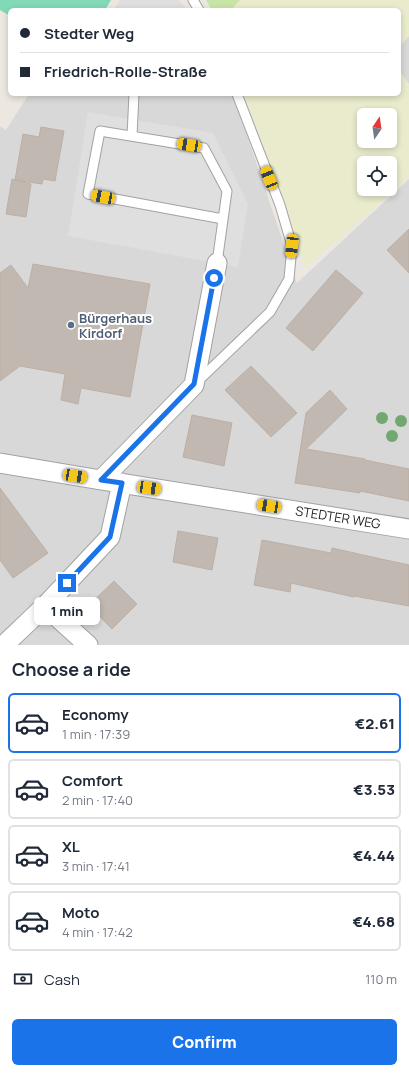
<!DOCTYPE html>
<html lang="en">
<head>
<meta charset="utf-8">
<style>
	:root { --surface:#fff; --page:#f2f2f3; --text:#1f2937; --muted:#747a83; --line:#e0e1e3; --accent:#1a73e8 }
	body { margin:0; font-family:Manrope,sans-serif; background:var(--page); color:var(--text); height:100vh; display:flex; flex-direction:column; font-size:15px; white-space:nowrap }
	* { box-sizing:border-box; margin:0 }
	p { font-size:13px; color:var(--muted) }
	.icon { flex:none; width:22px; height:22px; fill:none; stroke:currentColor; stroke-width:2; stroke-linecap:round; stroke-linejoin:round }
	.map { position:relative; height:645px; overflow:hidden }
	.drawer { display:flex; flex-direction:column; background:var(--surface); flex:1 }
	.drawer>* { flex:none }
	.hud { position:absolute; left:8px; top:8px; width:393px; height:88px; border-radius:6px; box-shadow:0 2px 6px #0003; display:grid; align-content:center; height:88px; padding:0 12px; background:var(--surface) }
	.needle { width:26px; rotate:13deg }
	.controls { position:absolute; left:357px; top:108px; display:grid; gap:8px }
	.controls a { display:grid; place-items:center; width:40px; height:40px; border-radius:6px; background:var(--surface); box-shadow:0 2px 6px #0003; font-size:20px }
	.end { position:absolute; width:18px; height:18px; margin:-9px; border:5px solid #1a73e8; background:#fff; box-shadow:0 0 0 2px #fff }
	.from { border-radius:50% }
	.bubble { position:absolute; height:28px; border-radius:6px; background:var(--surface); box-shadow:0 2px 6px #0003; font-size:13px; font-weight:800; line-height:28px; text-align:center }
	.car { position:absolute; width:12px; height:24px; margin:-12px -6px; border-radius:5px; box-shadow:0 0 3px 1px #0007; background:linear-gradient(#f5c518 24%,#345 0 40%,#f5c518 0 76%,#345 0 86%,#f5c518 0) }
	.hud b { display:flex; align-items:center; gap:14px; height:38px; font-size:15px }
	.hud b+b { border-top:1px solid var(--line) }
	.hud i { width:10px; height:10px; background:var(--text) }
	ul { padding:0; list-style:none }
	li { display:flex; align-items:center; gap:12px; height:60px; margin:0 8px 6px; padding:0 4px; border:2px solid var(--line); border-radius:6px }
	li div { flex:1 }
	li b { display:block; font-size:15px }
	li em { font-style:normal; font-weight:800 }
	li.current { border-color:var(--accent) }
	li>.icon { width:36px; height:36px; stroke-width:1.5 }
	h2 { padding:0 12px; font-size:18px; line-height:48px }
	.pay { display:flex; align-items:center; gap:10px; height:44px; padding:0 12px; font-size:15px }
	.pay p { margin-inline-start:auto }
	.cta { display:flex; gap:8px; margin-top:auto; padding:8px 12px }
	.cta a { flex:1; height:46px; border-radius:6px; background:var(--accent); color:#fff; font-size:16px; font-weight:800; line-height:46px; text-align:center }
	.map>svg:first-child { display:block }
	.residential { fill:#d9d8d8 }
	.farmland { fill:#e9ebcc; fill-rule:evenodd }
	.grass { fill:#c8e5a8 }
	.pitch { fill:#82d9b5 }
	.parking { fill:#dfdfdf }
	.building { fill:#c0b8b1; stroke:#bdafa4 }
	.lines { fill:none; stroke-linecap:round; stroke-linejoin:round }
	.lane-casing { stroke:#a2a2a2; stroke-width:11 }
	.street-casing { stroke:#a2a2a2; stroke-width:21 }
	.lane { stroke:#fff; stroke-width:9 }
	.street { stroke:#fff; stroke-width:19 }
	.tree { fill:#73a771 }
	.route { stroke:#1a73e8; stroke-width:5 }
	.service-dot { fill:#5c6f8a; stroke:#fff; stroke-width:1.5 }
	.labels { text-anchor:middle; stroke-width:4; stroke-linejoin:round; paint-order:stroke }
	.service-label { font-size:13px; font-weight:bold; fill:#4e5e75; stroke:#fff; text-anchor:start }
	.street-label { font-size:13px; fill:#1b1b1b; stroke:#fff }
</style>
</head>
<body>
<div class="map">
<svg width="409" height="645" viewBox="0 0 409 645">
	<rect width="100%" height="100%" fill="#ece8e1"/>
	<!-- residential -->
	<path class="residential" d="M409,36V84L399,71V47Z
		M29,94H233L297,283L409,179V645H0V126L6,130Z"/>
	<!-- farmland -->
	<path class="farmland" d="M240,0H409V36L399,47V10H231Z
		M399,71L409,84V177L305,268L244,94H399ZM364,115H390V141H364ZM364,163H390V189H364Z"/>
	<!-- grass -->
	<path class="grass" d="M206,0H240L231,10H212Z"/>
	<!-- pitch -->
	<path class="pitch" d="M0,0H111L105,10H10V16L0,10Z"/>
	<!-- parking -->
	<path class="parking" d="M120,0H179L186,8L185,10H114Z
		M88,112L213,133L248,204L238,267L68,236Z"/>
	<!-- building -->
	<path class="building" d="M41,127L64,131L55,181L43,179L42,184L15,180L23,134L39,137Z
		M12,179L31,184L26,217L6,214Z
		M409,229V273L387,250Z
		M33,264L150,284L130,397L81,388L78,404L61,400L65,374L20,366L0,381V273L11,265L28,288Z
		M336,270L363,293L313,351L286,328Z
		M251,366L297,413L271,437L225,390Z
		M330,390L347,409L306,449L365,459V460L409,469V501L360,491V493L295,483L306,413Z
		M192,415L232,423L224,466L183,457Z
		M0,488L48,553L13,578L0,560Z
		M178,531L218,538L212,570L173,562Z
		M262,540L331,553L332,548L381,559L409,565V606L354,596V597L291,583L290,592L254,585Z
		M114,581L137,604L112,629L89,605Z"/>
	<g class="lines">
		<defs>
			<path id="lane" d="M193,0L199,10
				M132,136L134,94
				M217,263L227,191L204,148L100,131L88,194L223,219
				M198,381L270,312L289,279L292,246L280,205L237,94"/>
			<path id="street" d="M0,463L101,480L409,529
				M101,480L194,385L217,263
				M45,606L88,645
				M4,645L45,606L110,537L122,483"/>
		</defs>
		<!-- lane casing -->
		<use href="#lane" class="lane-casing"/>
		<!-- street casing -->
		<use href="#street" class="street-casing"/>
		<!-- lane -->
		<use href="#lane" class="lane"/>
		<!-- street -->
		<use href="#street" class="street"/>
	</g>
	<!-- trees -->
	<g class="tree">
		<circle cx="382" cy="418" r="6"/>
		<circle cx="401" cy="421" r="6"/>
		<circle cx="392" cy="436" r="6"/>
	</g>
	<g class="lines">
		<!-- route -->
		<path class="route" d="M67,583L110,537L122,483L101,480L194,384L214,278"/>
	</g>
	<!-- markers -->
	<circle class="service-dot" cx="71" cy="325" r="4"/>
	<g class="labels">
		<!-- service labels -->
		<g class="service-label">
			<text x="79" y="323">Bürgerhaus<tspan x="79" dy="15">Kirdorf</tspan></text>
		</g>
		<!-- street labels -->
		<g class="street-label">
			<text transform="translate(338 517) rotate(9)" y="5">STEDTER WEG</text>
		</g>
	</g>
</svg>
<div class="controls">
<a><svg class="needle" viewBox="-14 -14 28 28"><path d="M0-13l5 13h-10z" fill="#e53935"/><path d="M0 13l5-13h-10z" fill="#747a83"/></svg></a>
<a><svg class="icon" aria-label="locate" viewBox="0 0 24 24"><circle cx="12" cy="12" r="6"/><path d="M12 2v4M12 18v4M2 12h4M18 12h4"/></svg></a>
</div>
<i class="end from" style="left:214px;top:278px"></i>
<i class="end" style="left:67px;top:583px"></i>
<div class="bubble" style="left:34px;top:597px;width:66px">1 min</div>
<i class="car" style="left:189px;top:145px;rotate:279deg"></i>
<i class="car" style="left:269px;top:178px;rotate:338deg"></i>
<i class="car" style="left:103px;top:197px;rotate:281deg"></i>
<i class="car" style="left:292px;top:246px;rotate:186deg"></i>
<i class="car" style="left:75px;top:476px;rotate:99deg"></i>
<i class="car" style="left:149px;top:488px;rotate:98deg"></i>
<i class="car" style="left:269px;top:506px;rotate:279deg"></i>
<div class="hud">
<b><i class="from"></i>Stedter Weg</b>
<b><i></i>Friedrich-Rolle-Straße</b>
</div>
</div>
<section class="drawer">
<h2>Choose a ride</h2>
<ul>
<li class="current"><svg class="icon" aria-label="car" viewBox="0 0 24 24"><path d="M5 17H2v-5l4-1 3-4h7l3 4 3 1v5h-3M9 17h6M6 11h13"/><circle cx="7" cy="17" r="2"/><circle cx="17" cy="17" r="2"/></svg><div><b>Economy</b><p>1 min · 17:39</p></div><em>€2.61</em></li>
<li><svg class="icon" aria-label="car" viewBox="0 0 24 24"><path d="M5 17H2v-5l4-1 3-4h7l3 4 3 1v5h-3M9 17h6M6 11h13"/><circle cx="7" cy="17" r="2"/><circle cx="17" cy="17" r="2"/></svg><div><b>Comfort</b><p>2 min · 17:40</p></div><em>€3.53</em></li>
<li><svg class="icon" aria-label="car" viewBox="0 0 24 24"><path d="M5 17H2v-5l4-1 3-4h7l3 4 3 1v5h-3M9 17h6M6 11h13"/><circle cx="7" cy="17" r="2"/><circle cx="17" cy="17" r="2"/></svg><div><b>XL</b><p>3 min · 17:41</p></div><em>€4.44</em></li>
<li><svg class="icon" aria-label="car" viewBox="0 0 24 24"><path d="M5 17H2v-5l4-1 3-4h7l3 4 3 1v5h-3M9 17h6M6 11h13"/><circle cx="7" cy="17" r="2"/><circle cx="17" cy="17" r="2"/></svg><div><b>Moto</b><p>4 min · 17:42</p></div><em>€4.68</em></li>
</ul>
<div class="pay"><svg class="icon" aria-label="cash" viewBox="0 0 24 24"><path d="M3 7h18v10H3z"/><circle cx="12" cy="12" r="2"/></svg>Cash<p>110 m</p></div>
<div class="cta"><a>Confirm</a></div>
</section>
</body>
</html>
